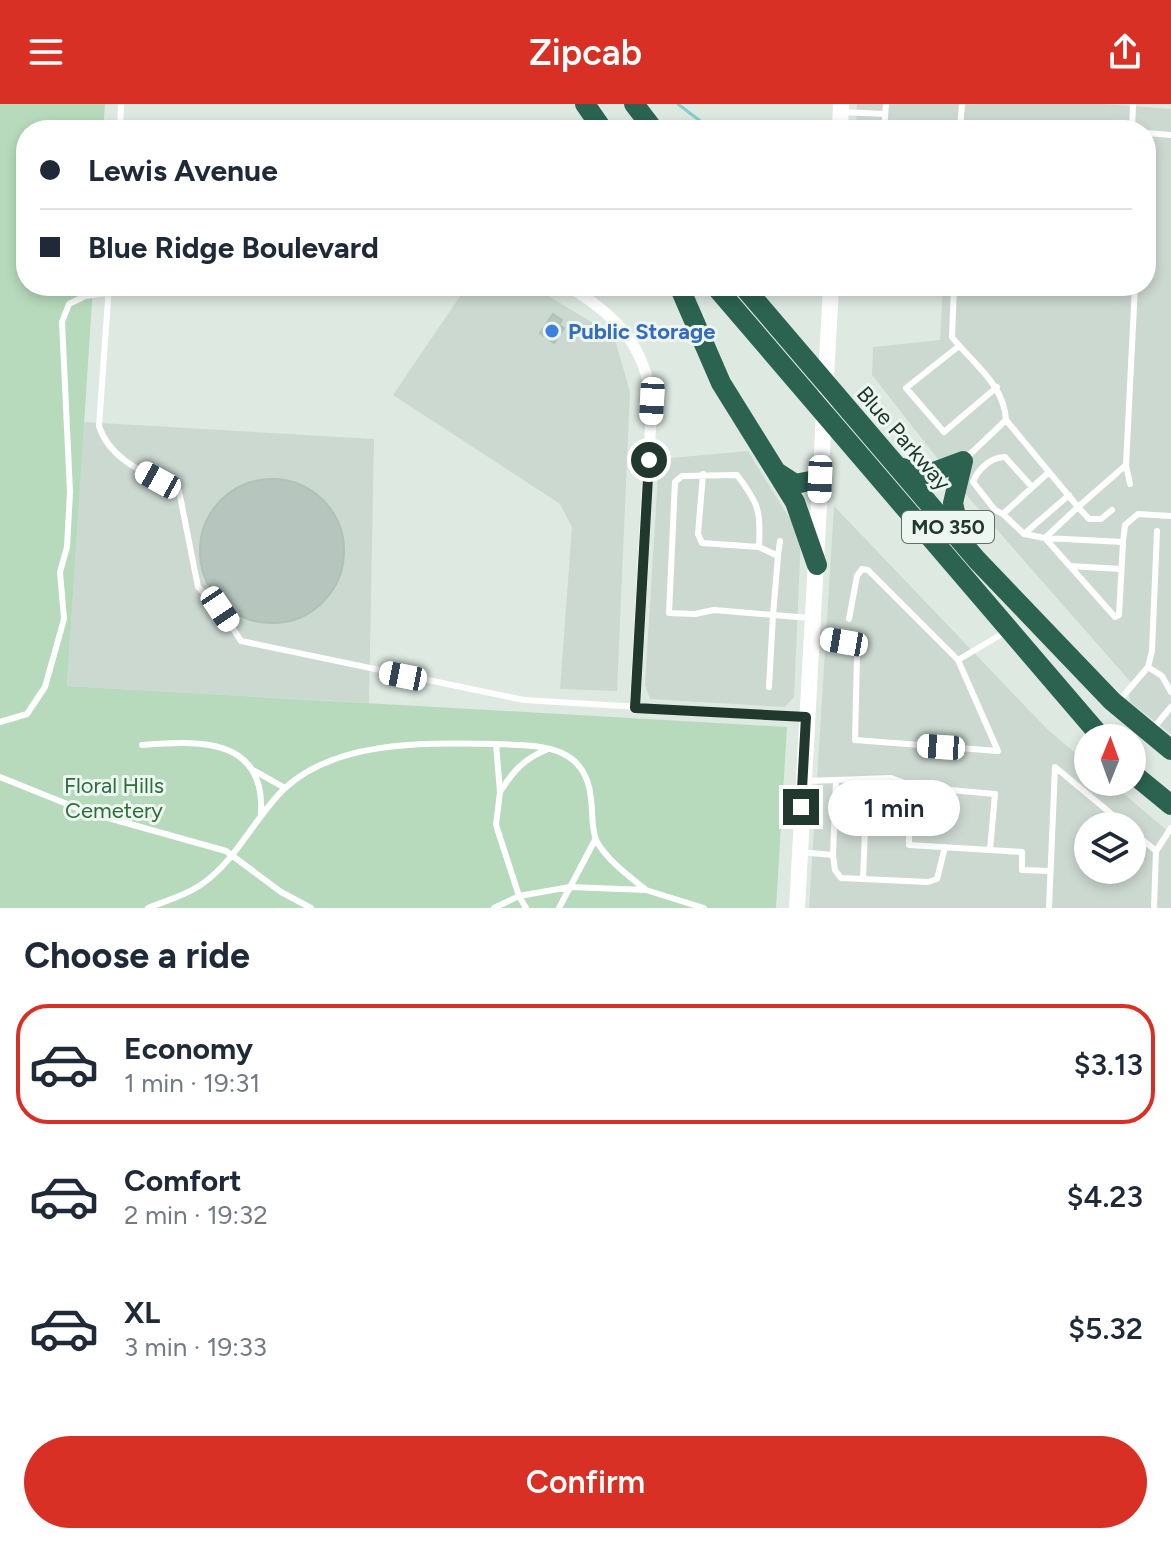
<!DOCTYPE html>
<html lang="en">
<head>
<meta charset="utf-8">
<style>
	:root { --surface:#fff; --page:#f2f2f3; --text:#1f2937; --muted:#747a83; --line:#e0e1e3; --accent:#d93025 }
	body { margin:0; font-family:Figtree,sans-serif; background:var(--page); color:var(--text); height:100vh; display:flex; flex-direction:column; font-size:30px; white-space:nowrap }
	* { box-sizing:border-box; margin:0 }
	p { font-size:26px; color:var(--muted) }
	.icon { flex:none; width:44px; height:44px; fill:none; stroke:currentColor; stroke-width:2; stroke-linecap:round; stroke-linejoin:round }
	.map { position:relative; height:804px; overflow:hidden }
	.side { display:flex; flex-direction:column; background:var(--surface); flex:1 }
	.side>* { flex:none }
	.hud { position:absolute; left:16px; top:16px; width:1140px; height:176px; border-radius:32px; box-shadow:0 4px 12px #0003; display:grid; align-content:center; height:176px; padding:0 24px; background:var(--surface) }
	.needle { width:52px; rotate:1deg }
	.fabs { position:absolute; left:1074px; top:620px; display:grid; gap:16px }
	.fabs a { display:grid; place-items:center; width:72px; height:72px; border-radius:50%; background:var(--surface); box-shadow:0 4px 12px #0003; font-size:40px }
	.end { position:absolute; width:36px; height:36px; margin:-18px; border:10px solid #20382e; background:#fff; box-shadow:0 0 0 4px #fff }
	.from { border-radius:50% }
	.bubble { position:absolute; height:56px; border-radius:28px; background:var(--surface); box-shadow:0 4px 12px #0003; font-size:26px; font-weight:600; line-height:56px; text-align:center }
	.car { position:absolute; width:24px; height:48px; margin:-24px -12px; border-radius:10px; box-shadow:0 0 6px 2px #0007; background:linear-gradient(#fff 24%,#345 0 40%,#fff 0 76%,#345 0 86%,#fff 0) }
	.hud b { display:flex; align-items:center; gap:28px; height:76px; font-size:30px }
	.hud b+b { border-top:2px solid var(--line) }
	.hud i { width:20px; height:20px; background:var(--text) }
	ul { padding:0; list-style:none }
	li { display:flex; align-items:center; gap:24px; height:120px; margin:0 16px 12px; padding:0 8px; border:4px solid transparent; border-radius:32px }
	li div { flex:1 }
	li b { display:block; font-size:30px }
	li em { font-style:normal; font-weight:600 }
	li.active { border-color:var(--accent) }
	li>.icon { width:72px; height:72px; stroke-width:1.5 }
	h2 { padding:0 24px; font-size:36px; line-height:96px }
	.button { display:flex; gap:16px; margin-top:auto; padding:16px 24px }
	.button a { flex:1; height:92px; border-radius:48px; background:var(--accent); color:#fff; font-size:32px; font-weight:600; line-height:92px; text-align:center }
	header { display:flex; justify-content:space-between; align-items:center; height:104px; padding:0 24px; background:var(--accent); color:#fff; font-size:36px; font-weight:600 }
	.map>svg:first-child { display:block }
	.built { fill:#ccd9d1; fill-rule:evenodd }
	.green { fill:#b6dabb }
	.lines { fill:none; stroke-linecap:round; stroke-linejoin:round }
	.stream { stroke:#86cdce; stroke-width:3 }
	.building { fill:#b6c6be; stroke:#b0c2b8; stroke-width:2 }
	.lane { stroke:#fff; stroke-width:6 }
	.street { stroke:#fff; stroke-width:11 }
	.secondary { stroke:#fff; stroke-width:16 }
	.highway { stroke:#2c6350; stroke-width:20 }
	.route { stroke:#20382e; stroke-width:10 }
	.shop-dot { fill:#3f7fe0; stroke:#eef6f1; stroke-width:3 }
	.labels { text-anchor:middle; stroke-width:6; stroke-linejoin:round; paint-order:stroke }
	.shield { fill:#eef6f1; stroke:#5e7168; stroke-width:2 }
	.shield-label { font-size:20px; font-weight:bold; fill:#20382e }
	.shop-label { font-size:22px; font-weight:bold; fill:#366cbe; stroke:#eef6f1; text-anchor:start }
	.street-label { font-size:22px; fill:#20382e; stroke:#eef6f1 }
	.park-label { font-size:22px; fill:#2b6d3b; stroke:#eef6f1 }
</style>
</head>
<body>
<header><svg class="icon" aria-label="menu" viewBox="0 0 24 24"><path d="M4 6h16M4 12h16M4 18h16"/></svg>Zipcab<svg class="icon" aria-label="share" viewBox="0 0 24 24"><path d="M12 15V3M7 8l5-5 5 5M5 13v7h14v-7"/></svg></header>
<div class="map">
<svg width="1171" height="804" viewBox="0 0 1171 804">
	<rect width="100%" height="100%" fill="#dee9e2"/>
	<!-- built -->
	<path class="built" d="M857,0H1104L1171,5V630L1130,598L1129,590L1135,583L963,387L872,271L873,243L940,236L943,182H1146V26H856Z
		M467,182H532L593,219L616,239L630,288L617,587L560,585L572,423L560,400L393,291Z
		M84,318L374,335L369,599L67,582Z
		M748,347L801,433L794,593L785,603L650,595L645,581L659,355Z
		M834,402L1046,624L1088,660V678H1110L1171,730V804H809ZM1088,722H1132V766H1088Z"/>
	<!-- green -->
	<path class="green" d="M0,0H105L103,26H26V182H93L67,582L787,623L776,804H0Z"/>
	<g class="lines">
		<!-- stream -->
		<path class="stream" d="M678,0L712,26"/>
	</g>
	<!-- building -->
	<path class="building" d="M553,210L562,216L559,221L564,224L554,239L540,229Z
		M200 447a72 72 0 1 1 144 0a72 72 0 1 1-144 0Z"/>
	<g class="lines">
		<!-- lane -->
		<path class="lane" d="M841,8L885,10
			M120,26L121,0
			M884,26L886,0
			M960,26L962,0
			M1132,26L1133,0
			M1146,29L1171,31
			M109,182L99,322C110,357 148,370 179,387L198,483L220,505L241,537L524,596L806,613
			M954,182L952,233C973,260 1004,280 1006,316
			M959,242L906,284L944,328L997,283
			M965,355L1006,316L1078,403L1045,434L1024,430L1003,410L1049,368
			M1126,361L1130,380
			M703,370L698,430L702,439L759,443
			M1112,406L1101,415H1089L1078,403L1126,361L1135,182
			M1003,410L995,406L973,378C978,365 991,353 1005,353L1032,383
			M1024,430L1069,391
			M1045,434L1115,513L1119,511L1123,438
			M1045,434L1123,438L1125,421L1138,410L1171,412
			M778,452L780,437
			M1070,462L1121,465
			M849,515L857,472L862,465L868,466L958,556
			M812,533L854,543L857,552L855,636L998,647L958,556L1007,527
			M1148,563L1162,572L1171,588
			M769,583L773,511L714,506L695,510L669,509L675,378L682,372L737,371C759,400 761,407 759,443L778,452L773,511L810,514
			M1118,598L1148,563L1152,547L1157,427
			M0,618L27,610L45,583L64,515L60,468L67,443L70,388L62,218L69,200L85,192L108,189
			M1152,626L1171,603
			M142,641C197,637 265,632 261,709
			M255,667L285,684
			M0,673L87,708L226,747L281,788L311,804
			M806,677L891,674L916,683L995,690L990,746L909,741V721L901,709V678
			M500,688C513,667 524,655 546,646
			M1132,727L1156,747
			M990,746L1022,748V766L1049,767
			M800,748L833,751L836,677
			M833,751L835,766L841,774L928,778L937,775L945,743
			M863,775L867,676
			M646,786C629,772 609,758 597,738C591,727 593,708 591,695C586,640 541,642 496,640L500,688L496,721L519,792L570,783L646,786L704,804
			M148,804C165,797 184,792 199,782C236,758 253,715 284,685C337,635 429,639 496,640
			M494,804L519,792L526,804
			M559,804L595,736
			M1049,804L1055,663L1126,722
			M1154,804L1156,747L1171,724"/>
		<!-- street -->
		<path class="street" d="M568,182C617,212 644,240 652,297L635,604"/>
		<!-- secondary -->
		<path class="secondary" d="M840,26L841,0
			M797,804L831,182"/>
		<!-- highway -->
		<path class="highway" d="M585,0L603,26
			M634,0L654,26
			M679,182L721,279L795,398L817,461
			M715,182L1102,634
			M743,182L977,456L1112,597L1171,646
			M898,363L928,370L963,357L953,399L961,435
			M778,369L795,380L820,375
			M1132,669L1171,701"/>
	</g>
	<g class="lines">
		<!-- route -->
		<path class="route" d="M649,356L635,604L806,613L801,703"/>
	</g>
	<!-- markers -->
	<circle class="shop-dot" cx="552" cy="227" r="8"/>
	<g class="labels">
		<!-- shield labels -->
		<rect class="shield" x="902" y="407" width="92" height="32" rx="6"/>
		<g class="shield-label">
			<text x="948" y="430">MO 350</text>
		</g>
		<!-- shop labels -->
		<g class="shop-label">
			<text x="568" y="235">Public Storage</text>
		</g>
		<!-- street labels -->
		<g class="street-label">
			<text transform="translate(904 334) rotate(49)" y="8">Blue Parkway</text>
		</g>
		<!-- park labels -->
		<g class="park-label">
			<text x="114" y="689">Floral Hills<tspan x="114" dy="25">Cemetery</tspan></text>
		</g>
	</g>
</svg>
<div class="fabs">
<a><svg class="needle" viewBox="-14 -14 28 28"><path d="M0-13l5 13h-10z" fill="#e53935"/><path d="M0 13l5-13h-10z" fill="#747a83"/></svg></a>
<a><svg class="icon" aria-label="layers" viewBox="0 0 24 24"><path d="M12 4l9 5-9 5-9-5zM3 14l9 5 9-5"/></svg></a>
</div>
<i class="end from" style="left:649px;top:356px"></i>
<i class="end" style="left:801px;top:703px"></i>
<div class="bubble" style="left:828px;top:676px;width:132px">1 min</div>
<i class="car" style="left:652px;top:297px;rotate:183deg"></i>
<i class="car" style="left:820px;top:375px;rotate:182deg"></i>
<i class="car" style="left:158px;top:376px;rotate:299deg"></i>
<i class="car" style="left:220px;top:505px;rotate:146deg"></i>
<i class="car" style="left:844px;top:538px;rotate:280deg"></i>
<i class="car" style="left:403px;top:572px;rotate:281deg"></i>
<i class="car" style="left:941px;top:643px;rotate:274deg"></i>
<div class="hud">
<b><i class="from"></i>Lewis Avenue</b>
<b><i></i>Blue Ridge Boulevard</b>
</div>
</div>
<section class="side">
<h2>Choose a ride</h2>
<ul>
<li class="active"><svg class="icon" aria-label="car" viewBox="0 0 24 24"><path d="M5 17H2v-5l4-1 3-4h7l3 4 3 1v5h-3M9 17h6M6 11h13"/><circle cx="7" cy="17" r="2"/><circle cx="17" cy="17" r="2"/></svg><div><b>Economy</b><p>1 min · 19:31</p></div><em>$3.13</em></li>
<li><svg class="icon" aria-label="car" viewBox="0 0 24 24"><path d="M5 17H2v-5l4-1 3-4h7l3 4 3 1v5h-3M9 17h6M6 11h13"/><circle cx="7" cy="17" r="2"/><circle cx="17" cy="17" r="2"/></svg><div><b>Comfort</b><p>2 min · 19:32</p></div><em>$4.23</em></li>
<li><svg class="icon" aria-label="car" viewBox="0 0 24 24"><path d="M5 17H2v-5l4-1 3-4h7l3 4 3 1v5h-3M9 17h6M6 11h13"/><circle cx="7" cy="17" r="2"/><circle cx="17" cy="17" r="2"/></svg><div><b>XL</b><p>3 min · 19:33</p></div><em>$5.32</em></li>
</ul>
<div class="button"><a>Confirm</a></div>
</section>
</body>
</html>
